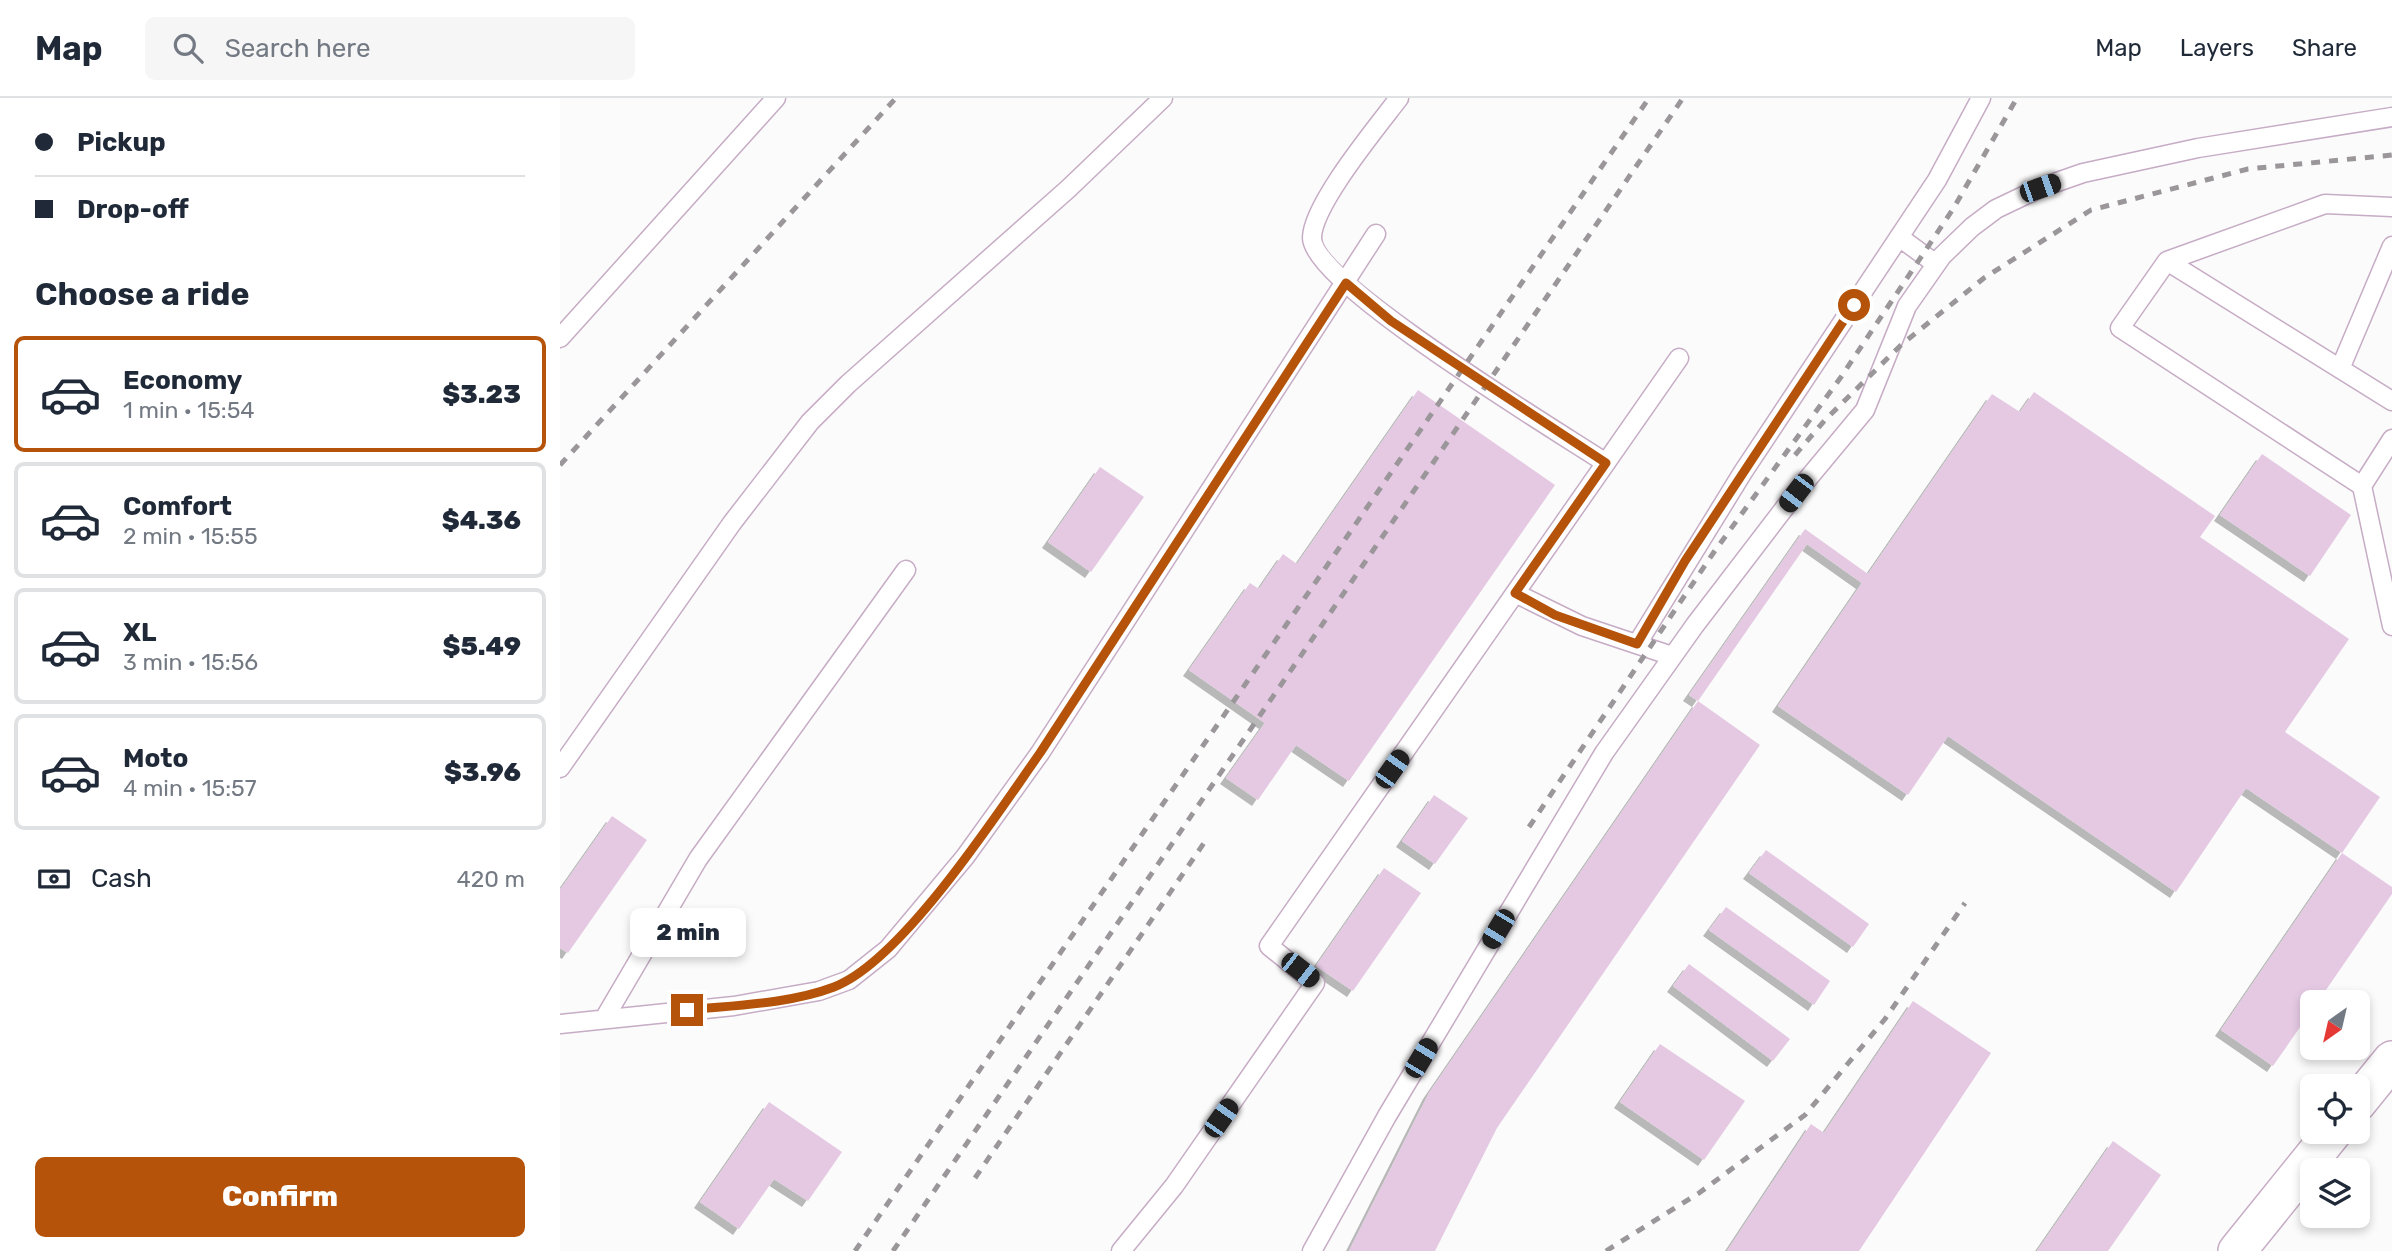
<!DOCTYPE html>
<html lang="en">
<head>
<meta charset="utf-8">
<style>
	:root { --surface:#fff; --page:#f6f6f7; --text:#1f2937; --muted:#747a83; --line:#e0e1e3; --accent:#b45309 }
	body { margin:0; font-family:Rubik,sans-serif; background:var(--page); color:var(--text); height:100vh; display:flex; flex-direction:column; font-size:26px; white-space:nowrap }
	* { box-sizing:border-box; margin:0 }
	p { font-size:23px; color:var(--muted) }
	.icon { flex:none; width:38px; height:38px; fill:none; stroke:currentColor; stroke-width:2; stroke-linecap:round; stroke-linejoin:round }
	.map { position:relative; flex:1; overflow:hidden }
	.drawer { display:flex; flex-direction:column; background:var(--surface); width:560px }
	.drawer>* { flex:none }
	.hud { display:grid; align-content:center; height:154px; padding:0 35px; background:var(--surface) }
	.needle { width:46px; rotate:214deg }
	.fabs { position:absolute; left:1740px; top:892px; display:grid; gap:14px }
	.fabs a { display:grid; place-items:center; width:70px; height:70px; border-radius:10px; background:var(--surface); box-shadow:0 4px 10px #0003; font-size:35px }
	.end { position:absolute; width:32px; height:32px; margin:-16px; border:9px solid #b45309; background:#fff; box-shadow:0 0 0 4px #fff }
	.from { border-radius:50% }
	.bubble { position:absolute; height:49px; border-radius:10px; background:var(--surface); box-shadow:0 4px 10px #0003; font-size:23px; font-weight:800; line-height:49px; text-align:center }
	.car { position:absolute; width:21px; height:42px; margin:-21px -10px; border-radius:9px; box-shadow:0 0 5px 2px #0007; background:linear-gradient(#222 24%,#8ab4d8 0 40%,#222 0 76%,#8ab4d8 0 86%,#222 0) }
	.hud b { display:flex; align-items:center; gap:24px; height:66px; font-size:26px }
	.hud b+b { border-top:2px solid var(--line) }
	.hud i { width:18px; height:18px; background:var(--text) }
	ul { padding:0; list-style:none }
	li { display:flex; align-items:center; gap:21px; height:116px; margin:0 14px 10px; padding:0 21px; border:4px solid var(--line); border-radius:10px }
	li div { flex:1 }
	li b { display:block; font-size:26px }
	li em { font-style:normal; font-weight:800 }
	li.on { border-color:var(--accent) }
	li>.icon { width:63px; height:63px; stroke-width:1.5 }
	h2 { padding:0 35px; font-size:32px; line-height:84px }
	.pay { display:flex; align-items:center; gap:18px; height:77px; padding:0 35px; font-size:26px }
	.pay p { margin-inline-start:auto }
	.action { display:flex; gap:14px; margin-top:auto; padding:14px 35px }
	.action a { flex:1; height:80px; border-radius:10px; background:var(--accent); color:#fff; font-size:28px; font-weight:800; line-height:80px; text-align:center }
	header { display:flex; align-items:center; gap:42px; box-sizing:border-box; height:98px; padding:0 35px; background:var(--surface); border-bottom:2px solid var(--line) }
	header strong { font-size:33px }
	nav { display:flex; gap:38px; margin-inline-start:auto; font-size:24px }
	.search { width:490px; height:63px; background:var(--page); display:flex; align-items:center; gap:18px; box-sizing:border-box; padding:0 24px; border-radius:10px; color:var(--muted); font-size:26px }
	main { display:flex; flex:1; min-height:0 }
	.map>svg:first-child { display:block }
	.building { fill:#e5c9e3; filter:url(#shadow) }
	.lines { fill:none; stroke-linecap:round; stroke-linejoin:round }
	.lane-casing { stroke:#c6acc5; stroke-width:21 }
	.street-casing { stroke:#c6acc5; stroke-width:40 }
	.lane { stroke:#fff; stroke-width:18 }
	.street { stroke:#fff; stroke-width:37 }
	.rail { stroke:#9a969a; stroke-width:5; stroke-dasharray:9 9; stroke-linecap:butt }
	.route { stroke:#b45309; stroke-width:9 }
</style>
</head>
<body>
<header>
<strong>Map</strong>
<div class="search"><svg class="icon" aria-label="search" viewBox="0 0 24 24"><circle cx="10" cy="10" r="6"/><path d="M15 15l6 6"/></svg>Search here</div>
<nav><a>Map</a><a>Layers</a><a>Share</a></nav>
</header>
<main>
<section class="drawer">
<div class="hud">
<b><i class="from"></i>Pickup</b>
<b><i></i>Drop-off</b>
</div>
<h2>Choose a ride</h2>
<ul>
<li class="on"><svg class="icon" aria-label="car" viewBox="0 0 24 24"><path d="M5 17H2v-5l4-1 3-4h7l3 4 3 1v5h-3M9 17h6M6 11h13"/><circle cx="7" cy="17" r="2"/><circle cx="17" cy="17" r="2"/></svg><div><b>Economy</b><p>1 min · 15:54</p></div><em>$3.23</em></li>
<li><svg class="icon" aria-label="car" viewBox="0 0 24 24"><path d="M5 17H2v-5l4-1 3-4h7l3 4 3 1v5h-3M9 17h6M6 11h13"/><circle cx="7" cy="17" r="2"/><circle cx="17" cy="17" r="2"/></svg><div><b>Comfort</b><p>2 min · 15:55</p></div><em>$4.36</em></li>
<li><svg class="icon" aria-label="car" viewBox="0 0 24 24"><path d="M5 17H2v-5l4-1 3-4h7l3 4 3 1v5h-3M9 17h6M6 11h13"/><circle cx="7" cy="17" r="2"/><circle cx="17" cy="17" r="2"/></svg><div><b>XL</b><p>3 min · 15:56</p></div><em>$5.49</em></li>
<li><svg class="icon" aria-label="car" viewBox="0 0 24 24"><path d="M5 17H2v-5l4-1 3-4h7l3 4 3 1v5h-3M9 17h6M6 11h13"/><circle cx="7" cy="17" r="2"/><circle cx="17" cy="17" r="2"/></svg><div><b>Moto</b><p>4 min · 15:57</p></div><em>$3.96</em></li>
</ul>
<div class="pay"><svg class="icon" aria-label="cash" viewBox="0 0 24 24"><path d="M3 7h18v10H3z"/><circle cx="12" cy="12" r="2"/></svg>Cash<p>420 m</p></div>
<div class="action"><a>Confirm</a></div>
</section>
<div class="map">
<svg width="1832" height="1153" viewBox="0 0 1832 1153">
	<defs>
		<filter id="shadow"><feDropShadow dx="-6" dy="6" stdDeviation="0" flood-color="#0004"/></filter>
	</defs>
	<rect width="100%" height="100%" fill="#fbfbfb"/>
	<!-- building -->
	<path class="building" d="M858,292L995,387L789,683L736,647L698,702L666,680L705,625L629,572L690,485L699,491L723,456L737,466Z
		M1474,294L1655,418L1640,439L1789,541L1725,634L1820,699L1782,755L1686,690L1616,794L1388,638L1348,697L1218,608L1302,485L1247,446L1138,603L1129,597L1245,431L1308,476L1432,296L1460,314Z
		M1702,356L1791,417L1750,478L1660,417Z
		M540,369L584,399L531,474L488,444Z
		M1138,603L1200,647L937,1030L875,1153H789L869,995Z
		M874,697L908,720L875,766L842,743Z
		M52,718L87,742L8,855L0,850V792Z
		M1206,752L1309,826L1293,849L1189,775Z
		M1782,755L1832,789V796L1757,905H1752V912L1713,968L1661,932Z
		M824,770L861,795L793,893L756,868Z
		M1166,809L1270,883L1254,907L1149,832Z
		M1129,866L1230,941L1213,963L1113,888Z
		M1353,903L1431,955L1299,1153H1167L1251,1026L1264,1035Z
		M1100,946L1185,1003L1144,1062L1060,1004Z
		M209,1004L282,1054L248,1103L214,1081L179,1131L140,1104Z
		M1553,1043L1601,1077L1548,1153H1477Z"/>
	<g class="lines">
		<defs>
			<path id="lane" d="M839,0C817,29 752,107 752,140C753,186 999,334 1046,365
				M1339,139L1376,166
				M1607,163L1765,106L1832,109
				M0,240L216,0
				M1780,271L1832,148
				M1832,303L1607,163L1560,230L1802,388L1832,528
				M1802,388L1832,341
				M955,495L1022,528L1112,558
				M1077,546L1183,374L1377,82L1421,0
				M0,670L172,425L250,324L288,286L508,91L603,0
				M44,921L138,761L346,472
				M0,926L174,908L259,893L289,882L328,851L405,759L480,655L816,136
				M561,1153L614,1088L755,885L709,848L1119,260
				M752,1153L827,1018L1044,655L1135,527L1236,395L1305,312L1347,208L1382,158L1412,129L1436,111L1480,90L1523,75L1638,50L1832,19"/>
			<path id="street" d="M1797,1005L1832,962
				M1677,1153L1773,1034"/>
		</defs>
		<!-- lane casing -->
		<use href="#lane" class="lane-casing"/>
		<!-- street casing -->
		<use href="#street" class="street-casing"/>
		<!-- lane -->
		<use href="#lane" class="lane"/>
		<!-- street -->
		<use href="#street" class="street"/>
		<!-- rail -->
		<path class="rail" d="M1235,357L1265,322L1341,247L1424,180L1531,112L1688,71L1832,57
			M0,367L336,0
			M969,729L1154,454L1281,279L1393,111L1457,0
			M415,1080L646,742
			M295,1153L1089,0
			M333,1153L1123,0
			M1046,1153L1139,1095L1245,1017L1325,921L1405,805"/>
	</g>
	<g class="lines">
		<!-- route -->
		<path class="route" d="M127,912C176,907 229,906 274,889C342,863 437,716 480,655L786,185L831,223L1046,365L955,495L995,517L1077,546L1125,463L1294,207"/>
	</g>
</svg>
<div class="fabs">
<a><svg class="needle" viewBox="-14 -14 28 28"><path d="M0-13l5 13h-10z" fill="#e53935"/><path d="M0 13l5-13h-10z" fill="#747a83"/></svg></a>
<a><svg class="icon" aria-label="locate" viewBox="0 0 24 24"><circle cx="12" cy="12" r="6"/><path d="M12 2v4M12 18v4M2 12h4M18 12h4"/></svg></a>
<a><svg class="icon" aria-label="layers" viewBox="0 0 24 24"><path d="M12 4l9 5-9 5-9-5zM3 14l9 5 9-5"/></svg></a>
</div>
<i class="end from" style="left:1294px;top:207px"></i>
<i class="end" style="left:127px;top:912px"></i>
<div class="bubble" style="left:70px;top:810px;width:116px">2 min</div>
<i class="car" style="left:1480px;top:90px;rotate:71deg"></i>
<i class="car" style="left:1236px;top:395px;rotate:217deg"></i>
<i class="car" style="left:832px;top:671px;rotate:35deg"></i>
<i class="car" style="left:938px;top:831px;rotate:211deg"></i>
<i class="car" style="left:740px;top:872px;rotate:128deg"></i>
<i class="car" style="left:861px;top:960px;rotate:31deg"></i>
<i class="car" style="left:661px;top:1020px;rotate:35deg"></i>
</div>
</main>
</body>
</html>
